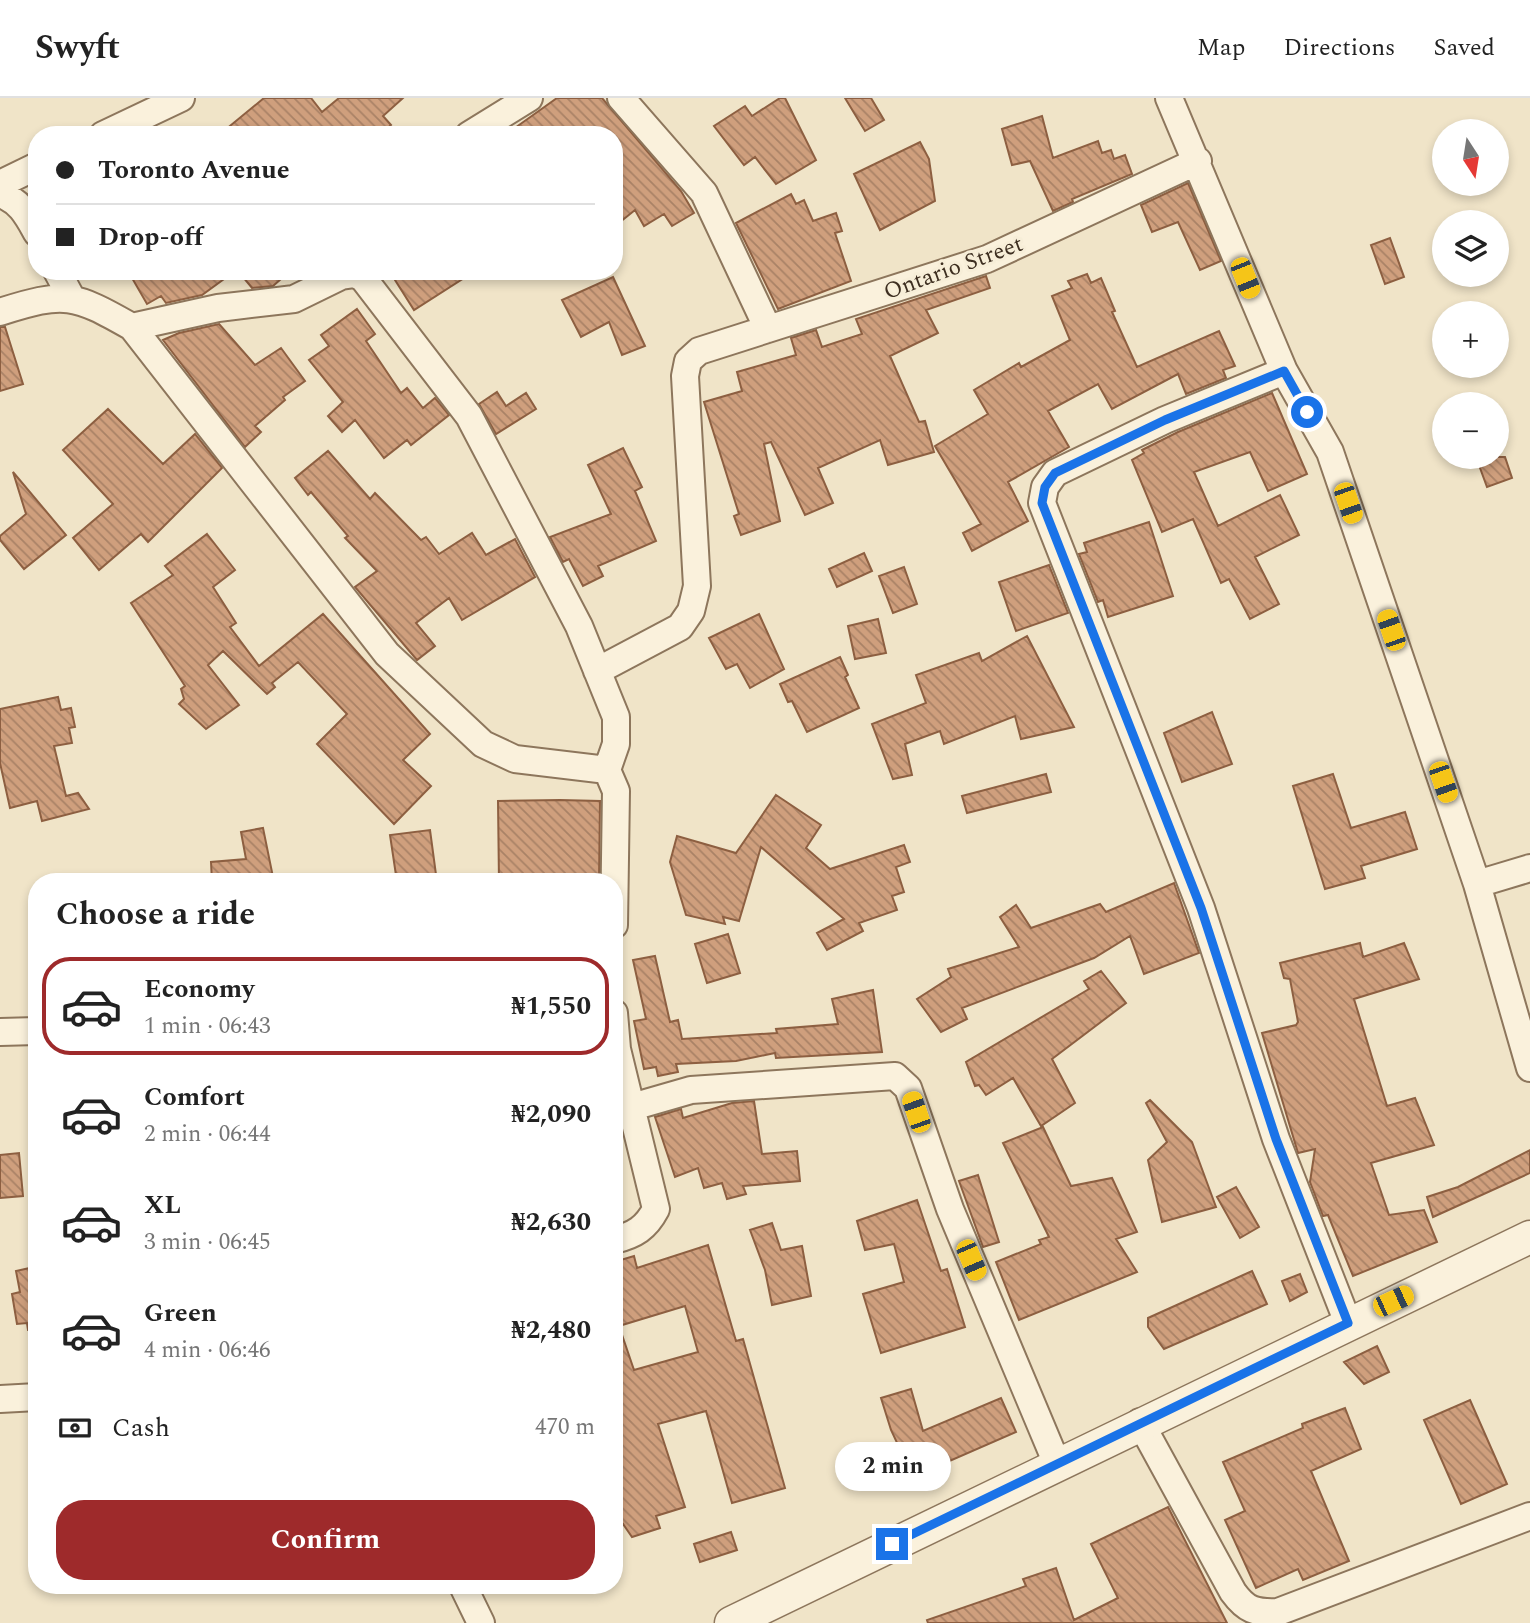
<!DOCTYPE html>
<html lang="en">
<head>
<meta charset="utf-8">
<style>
	:root { --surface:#fff; --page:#f2f2f2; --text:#222; --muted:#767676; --line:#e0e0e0; --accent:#9e2a2b }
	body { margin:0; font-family:Spectral,serif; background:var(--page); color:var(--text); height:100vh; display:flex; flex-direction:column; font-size:26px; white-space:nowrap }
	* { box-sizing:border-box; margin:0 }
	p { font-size:23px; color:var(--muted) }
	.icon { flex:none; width:38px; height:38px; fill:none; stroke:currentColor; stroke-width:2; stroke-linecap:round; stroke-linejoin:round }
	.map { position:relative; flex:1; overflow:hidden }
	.side { position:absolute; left:28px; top:775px; width:595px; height:721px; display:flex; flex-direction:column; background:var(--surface); border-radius:28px; box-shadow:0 4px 10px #0003 }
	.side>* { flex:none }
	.top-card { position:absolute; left:28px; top:28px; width:595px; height:154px; border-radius:28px; box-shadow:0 4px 10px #0003; display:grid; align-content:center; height:154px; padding:0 28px; background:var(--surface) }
	.needle { width:46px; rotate:168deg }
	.fabs { position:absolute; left:1432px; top:21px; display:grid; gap:14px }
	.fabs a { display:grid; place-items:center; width:77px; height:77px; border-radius:50%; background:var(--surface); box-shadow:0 4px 10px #0003; font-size:35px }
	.end { position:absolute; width:32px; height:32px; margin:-16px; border:9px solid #1a73e8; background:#fff; box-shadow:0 0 0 4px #fff }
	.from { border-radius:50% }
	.bubble { position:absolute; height:49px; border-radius:24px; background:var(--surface); box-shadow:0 4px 10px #0003; font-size:23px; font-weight:700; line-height:49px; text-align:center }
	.car { position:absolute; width:21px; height:42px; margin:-21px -10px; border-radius:9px; box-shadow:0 0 5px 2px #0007; background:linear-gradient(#f5c518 24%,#345 0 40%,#f5c518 0 76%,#345 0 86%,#f5c518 0) }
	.top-card b { display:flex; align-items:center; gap:24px; height:66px; font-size:26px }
	.top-card b+b { border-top:2px solid var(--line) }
	.top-card i { width:18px; height:18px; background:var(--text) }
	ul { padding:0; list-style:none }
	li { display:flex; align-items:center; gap:21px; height:98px; margin:0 14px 10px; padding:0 14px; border:4px solid transparent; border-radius:28px }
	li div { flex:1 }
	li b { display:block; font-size:26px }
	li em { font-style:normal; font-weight:700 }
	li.current { border-color:var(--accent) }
	li>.icon { width:63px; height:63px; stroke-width:1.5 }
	h2 { padding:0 28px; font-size:32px; line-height:84px }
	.pay { display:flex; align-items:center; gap:18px; height:77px; padding:0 28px; font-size:26px }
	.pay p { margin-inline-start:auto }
	.cta { display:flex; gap:14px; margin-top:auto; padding:14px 28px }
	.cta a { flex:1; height:80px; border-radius:28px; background:var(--accent); color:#fff; font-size:28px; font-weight:700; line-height:80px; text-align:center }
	header { display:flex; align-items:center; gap:42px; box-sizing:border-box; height:98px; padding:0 35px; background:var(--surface); border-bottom:2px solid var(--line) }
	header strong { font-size:33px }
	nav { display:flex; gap:38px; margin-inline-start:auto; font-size:24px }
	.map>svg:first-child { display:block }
	.building { fill:url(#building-back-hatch); stroke:#8d5f41; stroke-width:2; fill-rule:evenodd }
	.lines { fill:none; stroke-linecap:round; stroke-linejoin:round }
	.minor-casing { stroke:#8d765c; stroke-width:30 }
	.tertiary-casing { stroke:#8d765c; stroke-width:35 }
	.minor { stroke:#faf1dc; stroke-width:26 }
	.tertiary { stroke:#faf1dc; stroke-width:32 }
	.route { stroke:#1a73e8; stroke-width:9 }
	.labels { text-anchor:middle; stroke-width:6; stroke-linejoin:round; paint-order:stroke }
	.street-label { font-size:23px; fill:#3d2e20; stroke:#f7eed8 }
</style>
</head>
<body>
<header>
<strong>Swyft</strong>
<nav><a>Map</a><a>Directions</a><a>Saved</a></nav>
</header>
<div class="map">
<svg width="1530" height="1525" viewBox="0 0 1530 1525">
	<defs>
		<pattern id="building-back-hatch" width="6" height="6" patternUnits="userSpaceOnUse" patternTransform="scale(1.75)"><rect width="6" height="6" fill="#cf9f7d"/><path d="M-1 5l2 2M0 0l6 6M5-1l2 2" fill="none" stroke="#a98266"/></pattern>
	</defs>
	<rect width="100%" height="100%" fill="#f0e4c8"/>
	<!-- building -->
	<path class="building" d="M264,0H311L322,14L339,0H403L383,18L391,27L380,37H219Z
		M557,0H602L681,93L694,115L672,128L664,116L644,128L635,112L614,129V37H505Z
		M780,0H785L816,62L776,86L755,59L744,67L714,28L745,8L752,18Z
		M845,0H871L884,22L865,33Z
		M1042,18L1053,60L1098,43L1102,55L1111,52L1114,61L1125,57L1132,76L1072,101L1073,104L1053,113L1030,63L1012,67L1002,31Z
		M920,44L929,61L935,103L880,132L854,76Z
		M1188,85L1221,163L1200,172L1178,124L1152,134L1141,107Z
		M791,96L796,106L804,102L813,123L836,115L842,133L835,135L851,183L778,211L736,125Z
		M1390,140L1404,179L1385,186L1371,147Z
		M128,173H235L202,197L166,205L161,198L147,206Z
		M238,173H290L273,188L252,190Z
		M408,173H475L414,212L395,182Z
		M1087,176L1091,185L1101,180L1115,213L1112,214L1137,269L1219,233L1235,268L1223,272L1226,280L1186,296L1178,276L1112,311L1098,286L1048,313L1069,349L1008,384L1028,423L972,453L963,435L981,426L935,348L988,316L974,292L1019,265L1021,269L1070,242L1052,198L1072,190L1068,183Z
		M986,178L990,190L926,212L938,235L890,258L919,324L925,323L934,354L888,367L880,342L818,370L833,405L805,417L771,344L764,346L780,423L741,437L734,418L739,416L704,304L742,293L737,274L796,257L791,240L816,232L822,249L862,236L856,221Z
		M613,179L645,248L622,257L609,224L581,239L562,202Z
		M357,211L375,236L366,243L401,295L407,290L423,310L435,300L449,317L411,347L407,342L384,360L355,322L342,334L328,318L343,304L309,262L329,248L321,237Z
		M219,226L255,267L281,250L305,283L283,299L285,302L255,328L261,334L245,349L163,242L179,235Z
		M0,229H5L23,286L0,293Z
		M497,294L506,308L526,295L536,311L496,336L479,306Z
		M1272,295L1307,376L1268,393L1250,354L1194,374L1218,428L1280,397L1299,437L1255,459L1279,506L1250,521L1229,481L1221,485L1193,421L1162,434L1132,362L1144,355L1142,352L1178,334Z
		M108,311L163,366L195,336L222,370L148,444L141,436L99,472L73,440L113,406L63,352Z
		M623,350L642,389L635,393L656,443L598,468L603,478L583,488L569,461L563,464L550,439L611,416L588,367Z
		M328,353L370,401L375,395L421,442L426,439L439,456L472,435L486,457L515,441L535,479L462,522L449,500L416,525L435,548L417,562L355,489L377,473L345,440L348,438L311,394L308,397L295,380Z
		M1476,359H1505L1512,380L1487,389Z
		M13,374L66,437L24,471L0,442V438L26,416Z
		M1149,424L1173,498L1108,519L1103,502L1098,504L1079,456L1087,454L1084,445Z
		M207,436L235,472L213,489L236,525L230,529L259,568L323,516L430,636L403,662L431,688L394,726L317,646L347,616L298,564L272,585L275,589L267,596L223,553L208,567L239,607L206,631L179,606L184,601L181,591L185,588L131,505L173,477L165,468Z
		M864,455L872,473L837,489L829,471Z
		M1049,467L1068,515L1016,533L999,484Z
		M904,469L917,506L893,515L879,478Z
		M759,516L784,571L750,590L737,566L726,571L709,540Z
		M878,521L886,555L855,561L848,528Z
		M1027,538L1074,629L1021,641L1015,618L944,646L940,633L905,646L912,677L893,681L872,626L926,605L916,577L979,555L982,563Z
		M840,559L848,577L845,579L859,610L807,634L792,603L788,604L780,586Z
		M58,599L61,612L71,610L75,629L69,630L72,645L54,648L66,698L78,695L89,711L42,723L37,703L10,710L0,665V611Z
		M1212,614L1232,666L1182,684L1164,635Z
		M1046,676L1051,694L967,715L962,698Z
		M1333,676L1351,730L1405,714L1417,751L1361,768L1365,780L1325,791L1293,688Z
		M776,697L821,727L806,750L830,771L904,747L910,764L896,769L904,794L892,798L897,812L859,825L863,833L827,852L817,835L844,821L761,749L739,823L723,819L725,826L686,817L670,764L677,738L736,755Z
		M560,702L600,703L599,784H499L498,703Z
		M263,730L274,784H212L211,764L246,761L241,734Z
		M430,732L437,784H397L390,737Z
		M1174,785L1199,855L1144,876L1130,838L1094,860L962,910L967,921L941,934L917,901L951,879L948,871L1019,849L1000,819L1016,807L1031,830L1100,806L1106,814Z
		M728,836L740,875L707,885L695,846Z
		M1360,845L1363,859L1404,845L1419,881L1354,901L1387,1008L1415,1000L1434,1047L1371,1065L1389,1117L1424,1112L1437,1144L1353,1178L1328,1117L1323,1118L1310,1084L1315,1051L1298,1055L1262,935L1296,927L1298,924L1290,881L1284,880L1280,865Z
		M655,858L670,924L678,922L682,941L777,935L776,931L838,926L832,901L873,892L882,954L776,960L775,955L736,963L676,966L678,974L658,978L656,969L644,971L634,923L646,921L633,862Z
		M1101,873L1126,905L1052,961L1075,1005L1041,1028L1013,980L986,997L979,987L975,988L966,964L1089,891L1084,883Z
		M1150,1002L1192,1044L1216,1109L1162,1124L1148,1062L1167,1044L1146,1005Z
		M754,1003L762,1056L797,1053L800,1083L743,1088L746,1096L727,1101L722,1085L704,1090L698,1070L675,1079L655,1019L681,1011L683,1020L732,1005Z
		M1043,1029L1071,1088L1112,1080L1137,1134L1116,1141L1137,1174L1019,1222L996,1164L1041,1146L1039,1142L1049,1139L1003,1045Z
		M1530,1052V1075L1433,1119L1427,1099L1458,1089Z
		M19,1055L23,1098L0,1100V1057Z
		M978,1077L999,1144L983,1149L959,1083Z
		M1236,1089L1259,1129L1240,1140L1217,1099Z
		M917,1102L941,1173L947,1171L965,1229L881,1255L863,1196L904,1184L894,1146L865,1152L857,1123Z
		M772,1125L781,1152L802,1148L811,1198L772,1207L765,1172L750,1132Z
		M708,1147L736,1243L743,1241L785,1390L732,1405L706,1313L658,1326L685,1409L656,1418L660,1430L632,1439L623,1426L614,1429V1164L634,1158L637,1170ZM685,1208L698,1254L634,1272L619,1228Z
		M34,1169L37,1231L28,1232L27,1225L17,1226L12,1196L20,1194L16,1173Z
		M1252,1173L1267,1206L1164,1251L1148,1229V1220Z
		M1300,1176L1307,1194L1290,1203L1282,1183Z
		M1377,1248L1389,1274L1364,1286L1344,1264Z
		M911,1291L923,1333L1001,1300L1016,1334L913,1379L891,1332L881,1300Z
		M1470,1302L1507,1386L1461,1406L1424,1322Z
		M1345,1310L1361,1351L1311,1373L1349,1463L1303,1482L1298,1471L1256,1490L1225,1422L1245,1413L1223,1364L1303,1330L1302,1326Z
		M1168,1409L1227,1525H928L927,1522L1026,1488L1023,1481L1056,1470L1074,1522L1118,1500L1091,1446Z
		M731,1434L737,1452L700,1464L694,1446Z"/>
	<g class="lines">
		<defs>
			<path id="minor" d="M621,0L704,95L768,231
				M1169,0L1284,273L1330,354L1477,786L1530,970
				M103,37L181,0
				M469,37L529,0
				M0,86L37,68
				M0,96C20,103 27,117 37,135
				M57,173L71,199
				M0,214C65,193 74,196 132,229L387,556L483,646L515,661L607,672L616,693L614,827
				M132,229L218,210L294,201L341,178L355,176L363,180L469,318L579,528L616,619V646L607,672
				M1284,273L1165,322L1055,375L1045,389L1042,405L1201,810L1276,1041L1348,1225
				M597,573L680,529L691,513L697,488L685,278L688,263L699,253L987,161L1198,63
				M1477,786L1530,770
				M614,915L617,951L656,1111C646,1130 635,1137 614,1142
				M0,934L37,933
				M632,1009L691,992L895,978L908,990L950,1111L1057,1366
				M0,1301L37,1299
				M1140,1324L1233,1494C1246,1512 1255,1515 1278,1514L1530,1418
				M463,1488L481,1525"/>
			<path id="tertiary" d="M731,1525L1530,1139"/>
		</defs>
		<!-- minor casing -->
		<use href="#minor" class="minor-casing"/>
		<!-- tertiary casing -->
		<use href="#tertiary" class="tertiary-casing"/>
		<!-- minor -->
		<use href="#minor" class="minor"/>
		<!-- tertiary -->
		<use href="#tertiary" class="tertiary"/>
	</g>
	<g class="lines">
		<!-- route -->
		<path class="route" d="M892,1446L1348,1225L1276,1041L1201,810L1042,405L1045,389L1055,375L1165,322L1284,273L1307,314"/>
	</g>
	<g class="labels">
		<!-- street labels -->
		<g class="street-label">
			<text transform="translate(953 169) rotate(-20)" y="8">Ontario Street</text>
		</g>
	</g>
</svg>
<div class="fabs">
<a><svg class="needle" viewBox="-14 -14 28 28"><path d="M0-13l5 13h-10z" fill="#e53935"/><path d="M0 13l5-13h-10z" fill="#767676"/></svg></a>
<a><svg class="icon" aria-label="layers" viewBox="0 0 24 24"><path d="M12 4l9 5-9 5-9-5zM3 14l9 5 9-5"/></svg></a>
<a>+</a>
<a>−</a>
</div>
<i class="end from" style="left:1307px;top:314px"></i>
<i class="end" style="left:892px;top:1446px"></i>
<div class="bubble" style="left:835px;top:1344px;width:116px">2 min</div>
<i class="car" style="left:1245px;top:180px;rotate:158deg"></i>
<i class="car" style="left:1348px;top:405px;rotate:161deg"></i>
<i class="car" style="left:1391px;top:532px;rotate:341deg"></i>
<i class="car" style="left:1443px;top:684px;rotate:161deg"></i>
<i class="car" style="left:916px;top:1014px;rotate:341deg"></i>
<i class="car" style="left:971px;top:1162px;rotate:157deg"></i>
<i class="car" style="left:1393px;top:1203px;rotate:65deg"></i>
<div class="top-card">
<b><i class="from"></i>Toronto Avenue</b>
<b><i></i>Drop-off</b>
</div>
<section class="side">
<h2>Choose a ride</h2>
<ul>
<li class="current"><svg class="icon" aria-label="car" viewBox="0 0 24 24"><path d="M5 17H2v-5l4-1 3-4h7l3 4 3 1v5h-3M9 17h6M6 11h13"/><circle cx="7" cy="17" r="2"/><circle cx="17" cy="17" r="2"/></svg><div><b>Economy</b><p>1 min · 06:43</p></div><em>₦1,550</em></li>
<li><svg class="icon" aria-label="car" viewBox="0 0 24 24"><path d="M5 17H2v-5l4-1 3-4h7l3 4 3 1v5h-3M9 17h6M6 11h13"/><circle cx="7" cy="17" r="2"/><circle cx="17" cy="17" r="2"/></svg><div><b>Comfort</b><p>2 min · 06:44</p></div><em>₦2,090</em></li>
<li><svg class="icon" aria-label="car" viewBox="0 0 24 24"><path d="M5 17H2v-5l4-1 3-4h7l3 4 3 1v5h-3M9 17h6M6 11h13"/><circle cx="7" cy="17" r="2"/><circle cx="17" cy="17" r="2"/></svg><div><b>XL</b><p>3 min · 06:45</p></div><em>₦2,630</em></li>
<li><svg class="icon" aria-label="car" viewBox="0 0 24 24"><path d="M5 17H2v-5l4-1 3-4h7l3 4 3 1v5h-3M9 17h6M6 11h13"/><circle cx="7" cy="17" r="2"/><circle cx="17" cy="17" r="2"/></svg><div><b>Green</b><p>4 min · 06:46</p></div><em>₦2,480</em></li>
</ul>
<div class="pay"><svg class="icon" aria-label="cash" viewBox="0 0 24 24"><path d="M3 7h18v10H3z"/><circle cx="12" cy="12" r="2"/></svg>Cash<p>470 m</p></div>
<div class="cta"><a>Confirm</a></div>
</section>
</div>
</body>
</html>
